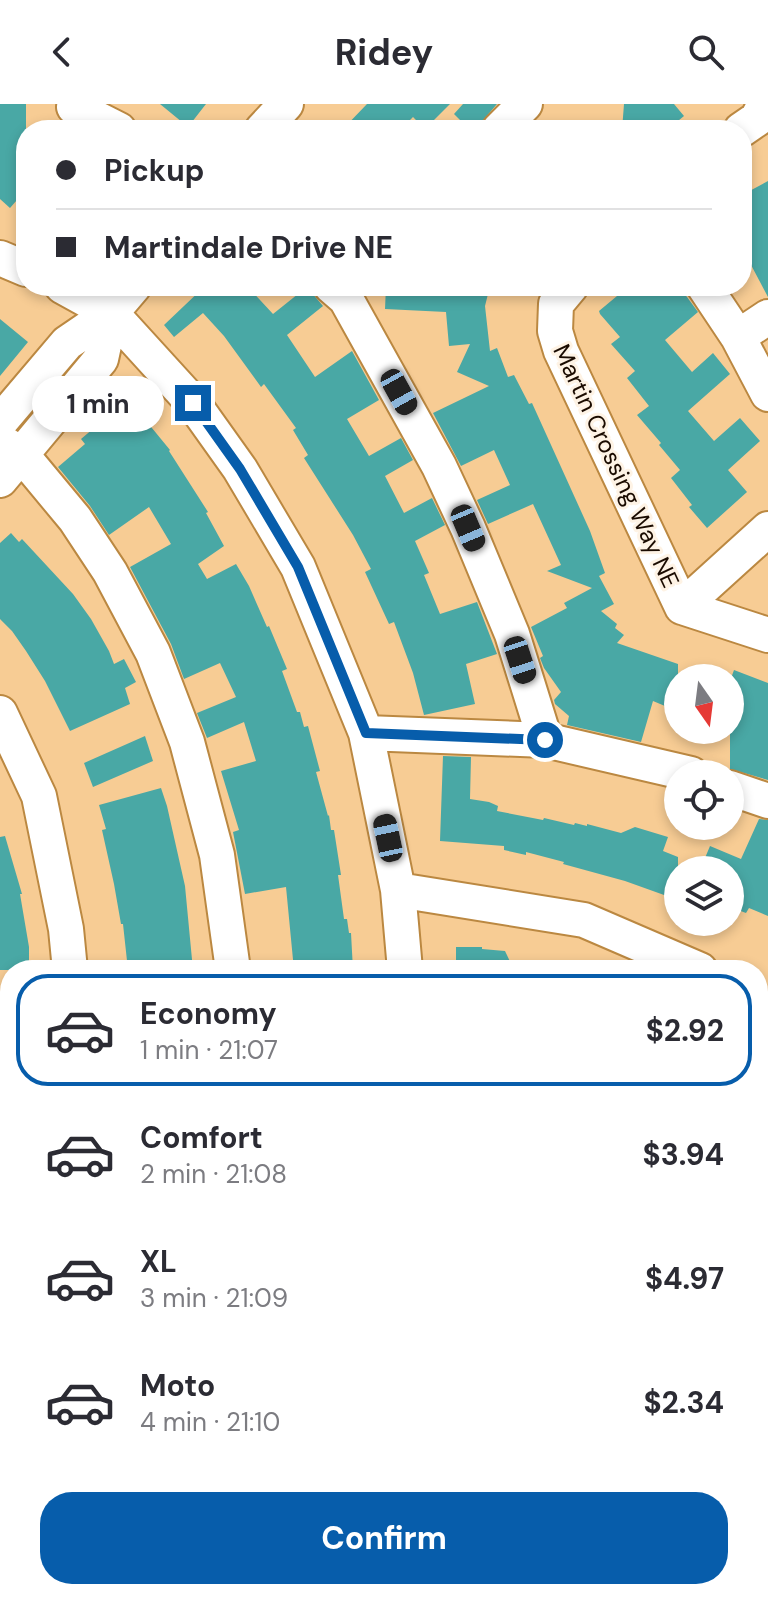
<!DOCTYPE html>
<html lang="en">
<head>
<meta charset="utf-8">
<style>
	:root { --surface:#fff; --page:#f7f7f7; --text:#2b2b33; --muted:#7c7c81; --line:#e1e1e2; --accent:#075dab }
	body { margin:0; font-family:"DM Sans",sans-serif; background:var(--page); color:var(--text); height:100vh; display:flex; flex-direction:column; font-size:30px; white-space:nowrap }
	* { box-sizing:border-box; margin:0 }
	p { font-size:26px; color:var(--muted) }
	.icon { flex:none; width:44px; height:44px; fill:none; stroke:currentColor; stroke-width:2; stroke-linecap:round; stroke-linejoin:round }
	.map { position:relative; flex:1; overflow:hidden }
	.side { position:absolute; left:0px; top:856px; width:768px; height:640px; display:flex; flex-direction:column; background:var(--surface); border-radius:32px 32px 0 0; box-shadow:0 4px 12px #0003 }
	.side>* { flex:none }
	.banner { position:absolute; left:16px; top:16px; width:736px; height:176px; border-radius:32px; box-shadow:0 4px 12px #0003; display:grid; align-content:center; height:176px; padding:0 40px; background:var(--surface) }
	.needle { width:52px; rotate:166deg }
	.controls { position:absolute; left:664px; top:560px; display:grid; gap:16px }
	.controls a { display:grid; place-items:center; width:80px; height:80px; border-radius:50%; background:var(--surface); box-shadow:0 4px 12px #0003; font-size:40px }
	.end { position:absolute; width:36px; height:36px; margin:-18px; border:10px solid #075dab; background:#fff; box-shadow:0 0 0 4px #fff }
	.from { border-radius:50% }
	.bubble { position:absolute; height:56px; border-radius:28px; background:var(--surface); box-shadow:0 4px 12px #0003; font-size:26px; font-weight:700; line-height:56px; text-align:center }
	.car { position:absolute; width:24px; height:48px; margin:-24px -12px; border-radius:10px; box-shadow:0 0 6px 2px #0007; background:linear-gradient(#222 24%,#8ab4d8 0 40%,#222 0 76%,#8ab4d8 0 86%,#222 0) }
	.banner b { display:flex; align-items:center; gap:28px; height:76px; font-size:30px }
	.banner b+b { border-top:2px solid var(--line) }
	.banner i { width:20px; height:20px; background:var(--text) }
	ul { padding:14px 0 0; list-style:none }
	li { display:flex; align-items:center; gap:24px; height:112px; margin:0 16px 12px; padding:0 24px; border:4px solid transparent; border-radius:32px }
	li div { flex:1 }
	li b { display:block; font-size:30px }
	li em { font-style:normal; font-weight:700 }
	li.selected { border-color:var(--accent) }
	li>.icon { width:72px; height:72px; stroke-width:1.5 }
	.action { display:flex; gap:16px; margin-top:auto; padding:16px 40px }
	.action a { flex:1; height:92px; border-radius:32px; background:var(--accent); color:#fff; font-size:32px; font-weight:700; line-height:92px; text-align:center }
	header { display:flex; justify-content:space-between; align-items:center; height:104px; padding:0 40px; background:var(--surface); font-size:36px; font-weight:700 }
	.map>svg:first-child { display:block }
	.green { fill:#f57e8d }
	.building { fill:#49a8a5 }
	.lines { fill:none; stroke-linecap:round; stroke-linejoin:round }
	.minor-casing { stroke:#bb8841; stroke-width:38 }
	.minor { stroke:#fff; stroke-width:34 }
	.tram { stroke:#806444; stroke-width:2 }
	.route { stroke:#075dab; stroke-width:10 }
	.labels { text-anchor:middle; stroke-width:6; stroke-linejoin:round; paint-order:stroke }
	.street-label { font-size:24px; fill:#1a0b00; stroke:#fef3e5 }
</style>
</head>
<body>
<header><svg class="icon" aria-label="back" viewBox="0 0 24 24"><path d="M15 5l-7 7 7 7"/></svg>Ridey<svg class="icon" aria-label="search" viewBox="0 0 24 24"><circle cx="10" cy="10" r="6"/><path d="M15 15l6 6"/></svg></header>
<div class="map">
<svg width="768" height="1496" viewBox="0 0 768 1496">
	<rect width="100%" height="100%" fill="#f7cc94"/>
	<!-- green -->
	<path class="green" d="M0,1292L10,1298V1486H215L208,1496H0Z"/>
	<!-- building -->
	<path class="building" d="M0,0H26V104L17,96L10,104L0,95Z
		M160,0H206L188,23Z
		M367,0H450L425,25L413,13L400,26H342Z
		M463,0H497L475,26H470L454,10Z
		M624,0H674L684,12L667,26H622Z
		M768,77V193L750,159L742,164V91Z
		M205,182H247L273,210L308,182H312V189L323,202L287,231L315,273L352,247L379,296L347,315L369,352L401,334L413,356L385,372L404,409L432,394L445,421L415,437L429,469L424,471L440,510L477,498L497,550L466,560L475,600L424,611L413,569L394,518L389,520L365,468L371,465L353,431L304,354L308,351L293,326L296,324L264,280L261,283L224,232L203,209L174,233L164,221Z
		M386,182H490L485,202L490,247L497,244L508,273L514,271L529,300L532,299L590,427L605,469L599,472L614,500L601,507L617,520L615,524L624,531L617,539L678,560V603L666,599L665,602L653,597L641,638L567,621L569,612L555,600L554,596L561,588L544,564L540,554L543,552L531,523L567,504L564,499L592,484L547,467L561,461L533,400L488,420L477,396L510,381L494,346L461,362L433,309L489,282L457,268L470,240L449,242L446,208L385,205Z
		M629,182H678L687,193L698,208L665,236L692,268L713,249L730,270L688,307L714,337L740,314L760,337L728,366L747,388L707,424L689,403L692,401L671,374L680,366L659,341L661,339L637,311L649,302L627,274L635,267L611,240L620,233L600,210L599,207Z
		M0,215L28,238L0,272Z
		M126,297L136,309L138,307L170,346L169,347L208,408L206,409L224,442L198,460L207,475L236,460L249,482L267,523L269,522L287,565L282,567L297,608H300L304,623L308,622L320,667L316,668L328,712L329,711L331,726H334L341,771H338L344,815H347L349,829H351L353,866H294L286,783L245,790L233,728L239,726L221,667L256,657L244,618L207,634L197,609L236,593L220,559L184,575L171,540L130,463L171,440L149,403L109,431L90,402L58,363L85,340L81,335Z
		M11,429L19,438L22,435L73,490L91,515L109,547L114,560L124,555L136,578L125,584L130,600L70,627L45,577L26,547L12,527L0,515V439Z
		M734,566L768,579V676L730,665V577Z
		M145,632L153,657L93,683L84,659Z
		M443,652L471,653L470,695L489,698L498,702L497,707L543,716L544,714L574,721L575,719L587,722V720L621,729L635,723L668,733L663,747L678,753V796L625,777L563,760L564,758L526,748V751L504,746V742L440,737Z
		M161,684L167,702L185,782L193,866H128L123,820H121L114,780L102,726L106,725L99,701Z
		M759,715L768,716V812L749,804L746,809L730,803V766H700L710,742L741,755Z
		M5,732L22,790H20L29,843V866H0V733Z
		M456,843H482V845L505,847L514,866H456Z"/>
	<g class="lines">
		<defs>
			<path id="minor" d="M76,0L74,3L119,26
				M262,26L286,0
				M499,26L525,0
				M741,26L757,15L765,0
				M0,154L26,165
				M62,182L111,209L193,299L240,365L298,463L366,629L398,786L405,866
				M331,182L346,195L439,362L468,424L512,530L545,636
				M571,182L556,200L555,227L561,247L682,503L768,531
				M704,182L738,233L768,290
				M738,233L768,213
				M0,318L67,239L111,209L134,182
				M0,337L21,350L75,415L110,468L153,549L187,638L217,751L233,866
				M0,376L101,255L111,209
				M682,503L768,425
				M0,609L39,692L66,825L70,866
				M366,629L545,636L691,670
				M730,684L768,697
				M398,786L584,816L700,866
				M758,1098L768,1088
				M758,1345L768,1353
				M647,1486L660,1496
				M237,1496L243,1486
				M448,1496L454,1486
				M563,1496L570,1486
				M753,1496L768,1475"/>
		</defs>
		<!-- minor casing -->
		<use href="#minor" class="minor-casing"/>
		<!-- minor -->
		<use href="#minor" class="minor"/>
		<!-- tram -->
		<path class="tram" d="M758,1163L768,1151
			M758,1187L768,1176
			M503,1496L510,1486
			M523,1496L530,1486"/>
	</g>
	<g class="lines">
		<!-- route -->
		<path class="route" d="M193,299L240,365L298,463L366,629L545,636"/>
	</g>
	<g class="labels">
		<!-- street labels -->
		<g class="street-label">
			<text transform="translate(616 362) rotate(65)" y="8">Martin Crossing Way NE</text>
		</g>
	</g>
</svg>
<div class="controls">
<a><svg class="needle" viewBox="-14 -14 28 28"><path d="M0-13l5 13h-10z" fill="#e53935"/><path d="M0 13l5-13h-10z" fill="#7c7c81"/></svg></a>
<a><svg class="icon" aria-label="locate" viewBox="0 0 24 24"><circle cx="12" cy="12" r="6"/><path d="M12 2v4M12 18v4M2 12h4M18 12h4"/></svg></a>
<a><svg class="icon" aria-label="layers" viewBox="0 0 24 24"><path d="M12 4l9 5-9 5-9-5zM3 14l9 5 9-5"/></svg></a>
</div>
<i class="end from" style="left:545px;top:636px"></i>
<i class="end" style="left:193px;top:299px"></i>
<div class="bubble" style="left:32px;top:272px;width:132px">1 min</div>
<i class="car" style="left:399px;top:288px;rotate:151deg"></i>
<i class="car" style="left:468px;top:424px;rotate:157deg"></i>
<i class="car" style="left:520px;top:556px;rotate:162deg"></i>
<i class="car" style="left:388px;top:734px;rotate:348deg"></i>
<div class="banner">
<b><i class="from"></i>Pickup</b>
<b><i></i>Martindale Drive NE</b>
</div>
<section class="side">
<ul>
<li class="selected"><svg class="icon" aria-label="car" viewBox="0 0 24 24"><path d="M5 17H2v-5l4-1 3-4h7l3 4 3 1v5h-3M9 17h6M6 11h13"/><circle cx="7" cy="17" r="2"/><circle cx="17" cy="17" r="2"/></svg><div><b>Economy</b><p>1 min · 21:07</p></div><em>$2.92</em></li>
<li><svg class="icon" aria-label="car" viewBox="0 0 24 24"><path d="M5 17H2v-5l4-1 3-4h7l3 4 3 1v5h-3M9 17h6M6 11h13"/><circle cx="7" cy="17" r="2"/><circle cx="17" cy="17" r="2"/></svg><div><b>Comfort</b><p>2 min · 21:08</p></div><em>$3.94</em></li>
<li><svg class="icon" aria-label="car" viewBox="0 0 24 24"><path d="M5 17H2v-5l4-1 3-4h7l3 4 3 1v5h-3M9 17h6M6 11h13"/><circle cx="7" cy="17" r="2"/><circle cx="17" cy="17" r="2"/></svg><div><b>XL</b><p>3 min · 21:09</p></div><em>$4.97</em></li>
<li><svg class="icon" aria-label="car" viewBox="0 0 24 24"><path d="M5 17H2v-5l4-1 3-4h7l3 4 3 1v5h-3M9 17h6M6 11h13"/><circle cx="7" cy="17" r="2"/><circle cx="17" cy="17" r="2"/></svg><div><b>Moto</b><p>4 min · 21:10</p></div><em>$2.34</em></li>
</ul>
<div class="action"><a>Confirm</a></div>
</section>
</div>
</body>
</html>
